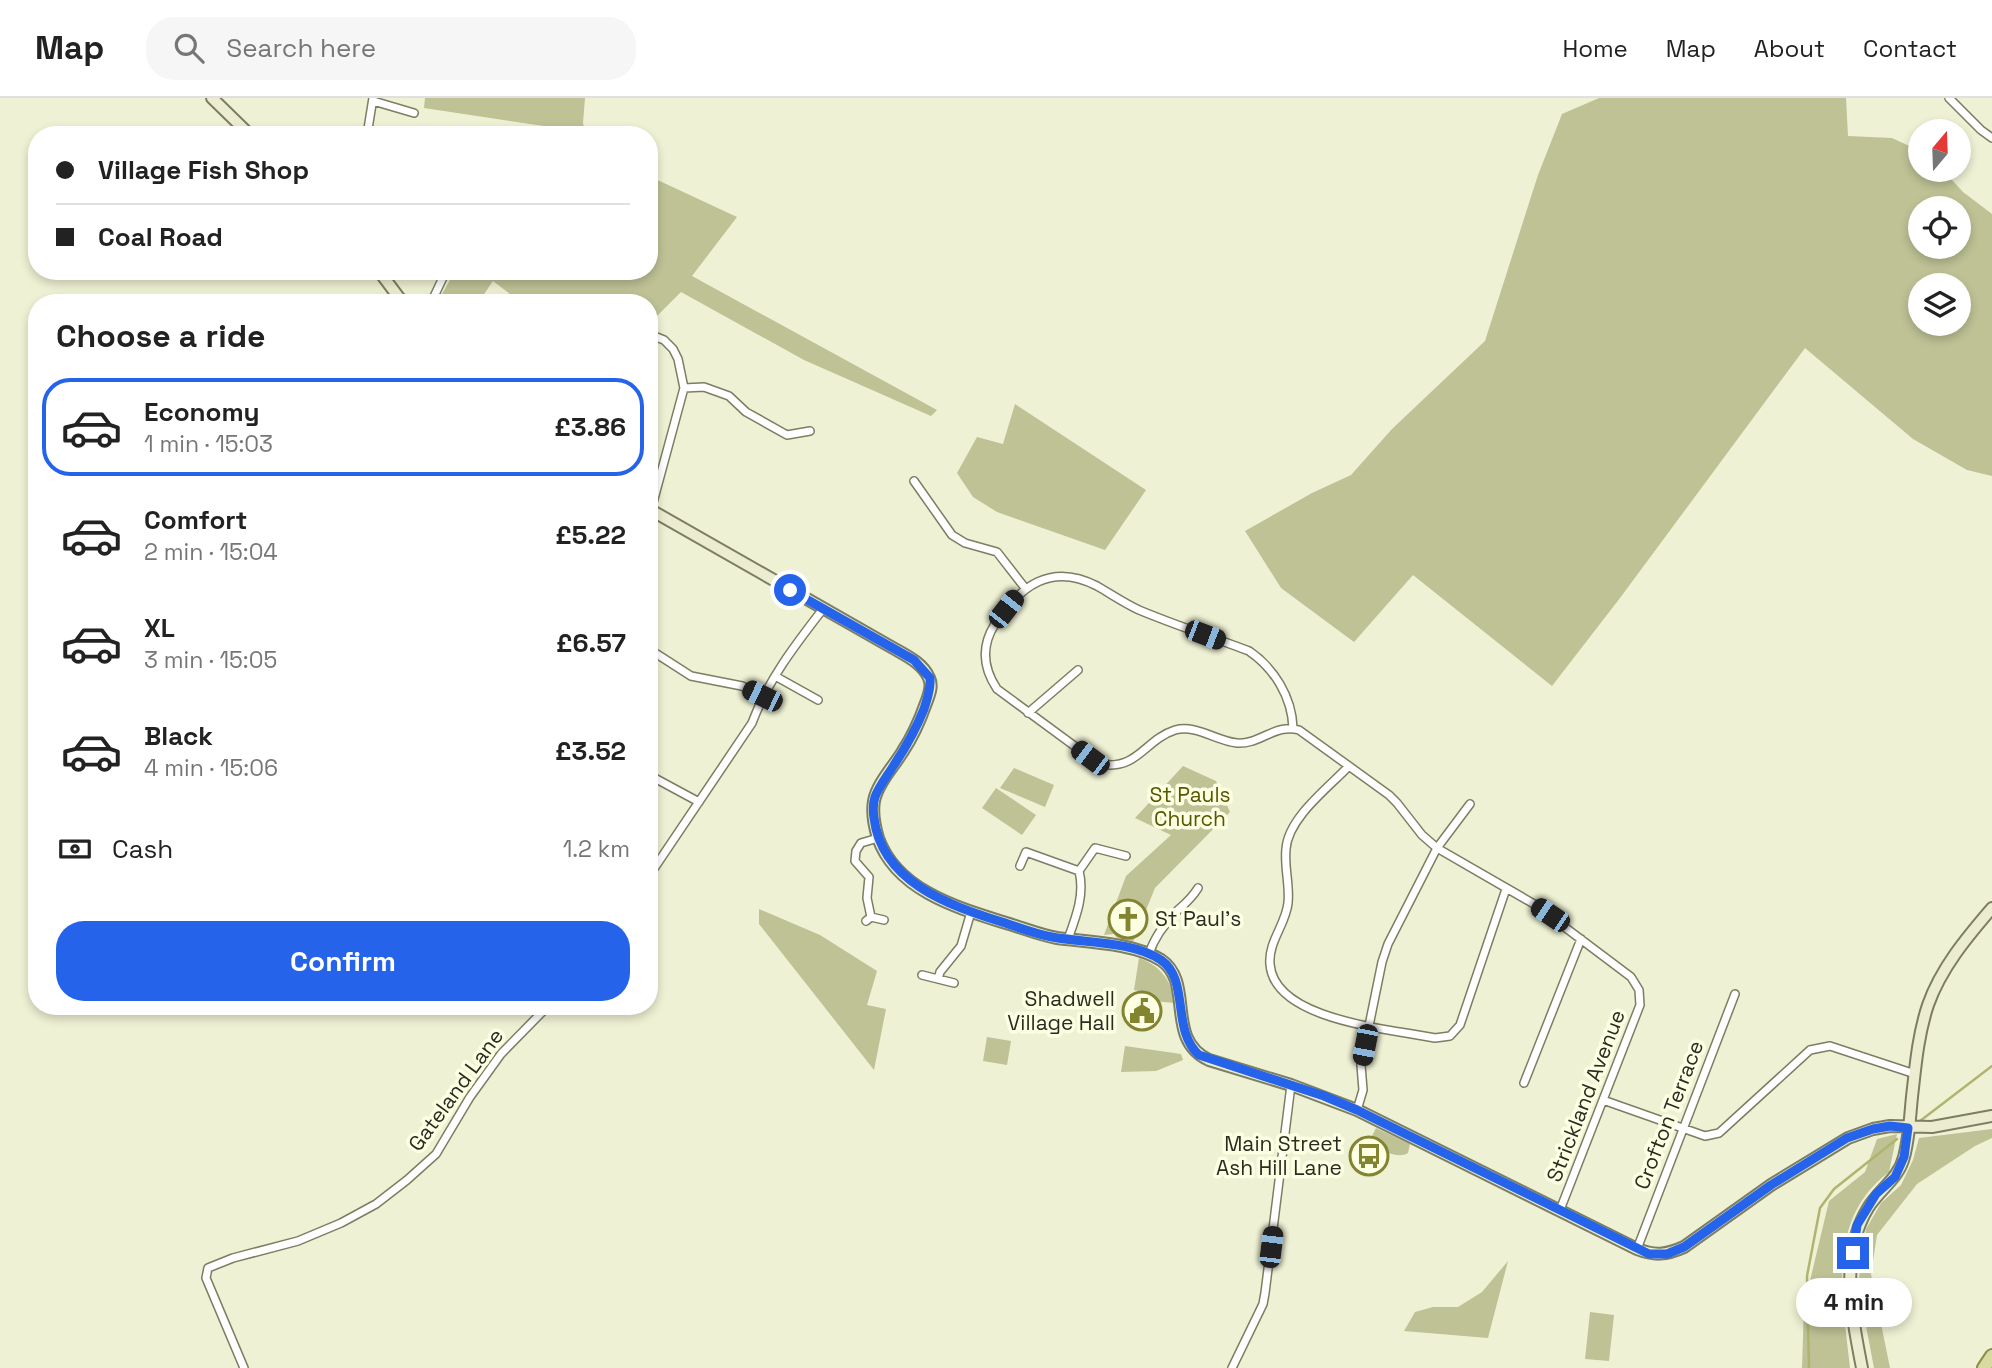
<!DOCTYPE html>
<html lang="en">
<head>
<meta charset="utf-8">
<style>
	:root { --surface:#fff; --page:#f6f6f6; --text:#222; --muted:#767676; --line:#e0e0e0; --accent:#2563eb }
	body { margin:0; font-family:"Space Grotesk",sans-serif; background:var(--page); color:var(--text); height:100vh; display:flex; flex-direction:column; font-size:26px; white-space:nowrap }
	* { box-sizing:border-box; margin:0 }
	p { font-size:23px; color:var(--muted) }
	.icon { flex:none; width:38px; height:38px; fill:none; stroke:currentColor; stroke-width:2; stroke-linecap:round; stroke-linejoin:round }
	.map { position:relative; flex:1; overflow:hidden }
	.drawer { position:absolute; left:28px; top:196px; width:630px; height:721px; display:flex; flex-direction:column; background:var(--surface); border-radius:28px; box-shadow:0 4px 10px #0003 }
	.drawer>* { flex:none }
	.banner { position:absolute; left:28px; top:28px; width:630px; height:154px; border-radius:28px; box-shadow:0 4px 10px #0003; display:grid; align-content:center; height:154px; padding:0 28px; background:var(--surface) }
	.needle { width:46px; rotate:19deg }
	.controls { position:absolute; left:1908px; top:21px; display:grid; gap:14px }
	.controls a { display:grid; place-items:center; width:63px; height:63px; border-radius:50%; background:var(--surface); box-shadow:0 4px 10px #0003; font-size:35px }
	.end { position:absolute; width:32px; height:32px; margin:-16px; border:9px solid #2563eb; background:#fff; box-shadow:0 0 0 4px #fff }
	.from { border-radius:50% }
	.bubble { position:absolute; height:49px; border-radius:24px; background:var(--surface); box-shadow:0 4px 10px #0003; font-size:23px; font-weight:800; line-height:49px; text-align:center }
	.car { position:absolute; width:21px; height:42px; margin:-21px -10px; border-radius:9px; box-shadow:0 0 5px 2px #0007; background:linear-gradient(#222 24%,#8ab4d8 0 40%,#222 0 76%,#8ab4d8 0 86%,#222 0) }
	.banner b { display:flex; align-items:center; gap:24px; height:66px; font-size:26px }
	.banner b+b { border-top:2px solid var(--line) }
	.banner i { width:18px; height:18px; background:var(--text) }
	ul { padding:0; list-style:none }
	li { display:flex; align-items:center; gap:21px; height:98px; margin:0 14px 10px; padding:0 14px; border:4px solid transparent; border-radius:28px }
	li div { flex:1 }
	li b { display:block; font-size:26px }
	li em { font-style:normal; font-weight:800 }
	li.current { border-color:var(--accent) }
	li>.icon { width:63px; height:63px; stroke-width:1.5 }
	h2 { padding:0 28px; font-size:32px; line-height:84px }
	.pay { display:flex; align-items:center; gap:18px; height:77px; padding:0 28px; font-size:26px }
	.pay p { margin-inline-start:auto }
	.button { display:flex; gap:14px; margin-top:auto; padding:14px 28px }
	.button a { flex:1; height:80px; border-radius:28px; background:var(--accent); color:#fff; font-size:28px; font-weight:800; line-height:80px; text-align:center }
	header { display:flex; align-items:center; gap:42px; box-sizing:border-box; height:98px; padding:0 35px; background:var(--surface); border-bottom:2px solid var(--line) }
	header strong { font-size:33px }
	nav { display:flex; gap:38px; margin-inline-start:auto; font-size:24px }
	.search { width:490px; height:63px; background:var(--page); display:flex; align-items:center; gap:18px; box-sizing:border-box; padding:0 24px; border-radius:28px; color:var(--muted); font-size:26px }
	.map>svg:first-child { display:block }
	.green { fill:#bec295; fill-rule:evenodd }
	.lines { fill:none; stroke-linecap:round; stroke-linejoin:round }
	.stream { stroke:#b0b46f; stroke-width:2.5 }
	.street-casing { stroke:#7c7e63; stroke-width:10 }
	.secondary-casing { stroke:#7c7e63; stroke-width:14 }
	.primary-casing { stroke:#8b8e4b; stroke-width:16 }
	.street { stroke:#fff; stroke-width:7 }
	.secondary { stroke:#ecedd0; stroke-width:10 }
	.primary { stroke:#d8daa0; stroke-width:12 }
	.route { stroke:#2563eb; stroke-width:9 }
	.labels { text-anchor:middle; stroke-width:7; stroke-linejoin:round; paint-order:stroke }
	.park-label { font-size:21px; fill:#565700; stroke:#fcffe1 }
	.poi-label { font-size:21px; fill:#2b2c21; stroke:#fcffe1; text-anchor:end }
	.street-label { font-size:21px; fill:#2b2c21; stroke:#fcffe1 }
</style>
</head>
<body>
<header>
<strong>Map</strong>
<div class="search"><svg class="icon" aria-label="search" viewBox="0 0 24 24"><circle cx="10" cy="10" r="6"/><path d="M15 15l6 6"/></svg>Search here</div>
<nav><a>Home</a><a>Map</a><a>About</a><a>Contact</a></nav>
</header>
<div class="map">
<svg width="1992" height="1270" viewBox="0 0 1992 1270">
	<rect width="100%" height="100%" fill="#eff1d4"/>
	<!-- green -->
	<path class="green" d="M425,0H585L583,25L586,37H552L557,30L424,10Z
		M1599,0H1846L1848,38L1892,40L1920,53V72H1943L1963,94L1992,116V378L1967,372L1913,341L1805,250L1620,500L1552,588L1413,477L1354,544L1281,490L1245,433L1312,395L1351,377L1392,331L1485,243L1538,77L1562,16ZM1920,110H1958V149H1920ZM1920,187H1958V226H1920Z
		M649,78L737,119L692,178L937,312L931,318L804,262L681,194L649,226V205H522L493,183L478,205H437L455,173H649Z
		M1015,306L1146,392L1105,452L997,414L973,399L957,375L977,339L1003,346Z
		M1183,668L1216,683L1230,714L1155,790L1133,844L1117,840L1114,836L1104,837L1126,778L1171,737L1135,720Z
		M1014,670L1054,687L1045,709L1000,690Z
		M996,690L1036,717L1022,737L982,710Z
		M759,811L820,837L877,873L867,907L886,911L874,972L759,826Z
		M1139,860C1161,868 1171,882 1175,905L1152,903L1153,896L1134,892Z
		M987,939L1011,943L1007,967L983,963Z
		M1125,948L1181,956L1183,962L1156,973L1121,974Z
		M1376,1030L1410,1046L1408,1055C1396,1062 1377,1051 1371,1040Z
		M1992,1031V1040L1975,1048L1917,1086L1877,1137L1871,1176L1890,1270H1874L1858,1186L1866,1131L1881,1105L1901,1087L1913,1062L1919,1040Z
		M1897,1036L1889,1074C1825,1122 1843,1201 1850,1270H1802L1804,1208L1829,1103L1865,1074L1877,1041Z
		M1508,1163L1488,1240L1404,1233L1415,1214L1433,1209H1458L1482,1194Z
		M1590,1214L1614,1217L1609,1263L1585,1261Z"/>
	<g class="lines">
		<!-- stream -->
		<path class="stream" d="M1920,1023L1992,968
			M1809,1270L1807,1178L1820,1110L1834,1091L1897,1041"/>
		<defs>
			<path id="street" d="M1949,0L1981,32L1992,40
				M373,3L414,15
				M367,37L373,0
				M431,205L446,173
				M649,236L664,242L673,251L678,261L684,290L651,412
				M684,290L704,289L729,298L746,314L787,337L810,333
				M914,383L952,437L965,445L997,454L1025,490
				M649,551L691,578L742,588L762,598
				M775,578L818,602
				M1028,615L1078,572
				M1293,630C1292,599 1274,570 1249,553C1212,539 1175,527 1139,512C1124,505 1111,496 1097,488C1051,464 1020,488 995,526C981,548 983,570 997,591L1099,666C1138,673 1144,642 1175,632C1196,626 1216,643 1237,645C1259,647 1276,625 1299,632L1389,697L1397,705L1422,737L1437,750L1534,806L1631,879L1639,892L1640,907L1560,1112
				M1349,668C1328,690 1288,720 1286,751C1284,769 1290,787 1288,805C1286,826 1268,844 1270,866C1274,923 1392,931 1435,940L1450,938L1460,927L1506,791
				M649,677L699,704
				M1020,768L1026,754L1079,773
				M649,778L752,625C768,582 795,547 823,511
				M871,819L867,800L869,779L855,763L856,753L861,745L878,740
				M866,823L871,819L884,822
				M1068,841C1076,819 1085,796 1079,773L1095,750L1126,758
				M1149,856C1154,840 1166,824 1178,812C1186,805 1192,800 1198,790
				M922,877L954,885
				M938,881L940,874L961,848L971,814
				M1524,985L1581,841
				M1603,1002L1705,1038L1719,1035L1810,952L1830,948L1915,976
				M1357,1012L1363,992L1361,967L1382,864L1388,846L1437,750L1470,706
				M1637,1151L1735,896
				M244,1270L206,1180L208,1170L233,1160L298,1143L341,1125L376,1106L407,1082L436,1056L470,999L501,956L548,908
				M1232,1270L1263,1206L1265,1195L1291,987"/>
			<path id="secondary" d="M212,0L250,37
				M379,173L403,205
				M649,411L893,550C905,557 923,565 929,580C933,588 929,597 926,605C920,622 913,638 903,653C894,668 877,686 874,703C872,714 875,730 878,740C897,793 958,810 1006,825C1023,830 1040,837 1057,840C1088,844 1134,845 1161,862C1195,885 1164,941 1209,962L1291,987L1357,1012L1637,1151C1655,1158 1666,1157 1684,1149L1771,1087L1848,1040L1873,1031L1890,1028L1932,1029L1992,1018
				M1862,1270C1852,1218 1839,1158 1868,1110C1879,1092 1899,1080 1904,1059C1910,1037 1910,1013 1913,990C1916,962 1919,934 1928,907C1941,870 1967,839 1992,810"/>
			<path id="primary" d="M1984,1270L1992,1258"/>
		</defs>
		<!-- street casing -->
		<use href="#street" class="street-casing"/>
		<!-- secondary casing -->
		<use href="#secondary" class="secondary-casing"/>
		<!-- primary casing -->
		<use href="#primary" class="primary-casing"/>
		<!-- street -->
		<use href="#street" class="street"/>
		<!-- secondary -->
		<use href="#secondary" class="secondary"/>
		<!-- primary -->
		<use href="#primary" class="primary"/>
	</g>
	<g class="lines">
		<!-- route -->
		<path class="route" d="M790,492L914,562L930,580C931,592 927,601 924,611C916,631 906,649 894,667C888,677 879,688 875,699C873,705 873,713 874,720C882,784 948,807 1002,824C1018,829 1035,836 1052,839C1085,845 1132,843 1161,862C1190,882 1171,932 1199,957L1324,998L1357,1012L1649,1156H1667L1684,1149L1771,1087L1847,1040L1873,1031L1890,1028L1908,1030L1904,1059L1895,1079L1876,1096L1857,1127L1853,1155"/>
	</g>
	<!-- icons -->
	<defs>
		<symbol id="church-ring" viewBox="-11 -11 22 22"><circle r="9.5" fill="#fcffe1" stroke="#82842f" stroke-width="1.5"/><path d="M-1.2-6h2.4v3.5h3.3v2.4h-3.3V6h-2.4V-.1h-3.3v-2.4h3.3Z" fill="#82842f"/></symbol>
		<symbol id="civic-ring" viewBox="-11 -11 22 22"><circle r="9.5" fill="#fcffe1" stroke="#82842f" stroke-width="1.5"/><path d="M-.6-6.5H3V-4.5H.6V-3L4-1V1h2V6H-6V1h2V-1L-.6-3ZM-1.2 2.5V6h2.4V2.5Z" fill="#82842f"/></symbol>
		<symbol id="bus-ring" viewBox="-11 -11 22 22"><circle r="9.5" fill="#fcffe1" stroke="#82842f" stroke-width="1.5"/><path d="M-5-6H5V4H4V6H2V4H-2V6H-4V4H-5ZM-3.5-4V0h7V-4ZM-3.5 1.2v1.5H-2V1.2ZM2 1.2v1.5H3.5V1.2Z" fill="#82842f"/></symbol>
	</defs>
	<g fill-rule="evenodd">
		<use href="#church-ring" x="1106" y="799" width="44" height="44"/>
		<use href="#civic-ring" x="1120" y="891" width="44" height="44"/>
		<use href="#bus-ring" x="1347" y="1036" width="44" height="44"/>
	</g>
	<g class="labels">
		<!-- park labels -->
		<g class="park-label">
			<text x="1190" y="704">St Pauls<tspan x="1190" dy="24">Church</tspan></text>
		</g>
		<!-- poi labels -->
		<g class="poi-label">
			<text x="1155" y="828" text-anchor="start">St Paul's</text>
			<text x="1115" y="908">Shadwell<tspan x="1115" dy="24">Village Hall</tspan></text>
			<text x="1342" y="1053">Main Street<tspan x="1342" dy="24">Ash Hill Lane</tspan></text>
		</g>
		<!-- street labels -->
		<g class="street-label">
			<text transform="translate(456 992) rotate(-54)" y="7">Gateland Lane</text>
			<text transform="translate(1586 998) rotate(-69)" y="7">Strickland Avenue</text>
			<text transform="translate(1669 1017) rotate(-69)" y="7">Crofton Terrace</text>
		</g>
	</g>
</svg>
<div class="controls">
<a><svg class="needle" viewBox="-14 -14 28 28"><path d="M0-13l5 13h-10z" fill="#e53935"/><path d="M0 13l5-13h-10z" fill="#767676"/></svg></a>
<a><svg class="icon" aria-label="locate" viewBox="0 0 24 24"><circle cx="12" cy="12" r="6"/><path d="M12 2v4M12 18v4M2 12h4M18 12h4"/></svg></a>
<a><svg class="icon" aria-label="layers" viewBox="0 0 24 24"><path d="M12 4l9 5-9 5-9-5zM3 14l9 5 9-5"/></svg></a>
</div>
<i class="end from" style="left:790px;top:492px"></i>
<i class="end" style="left:1853px;top:1155px"></i>
<div class="bubble" style="left:1796px;top:1180px;width:116px">4 min</div>
<i class="car" style="left:1006px;top:511px;rotate:38deg"></i>
<i class="car" style="left:1205px;top:537px;rotate:111deg"></i>
<i class="car" style="left:762px;top:598px;rotate:296deg"></i>
<i class="car" style="left:1090px;top:660px;rotate:307deg"></i>
<i class="car" style="left:1550px;top:817px;rotate:304deg"></i>
<i class="car" style="left:1365px;top:947px;rotate:191deg"></i>
<i class="car" style="left:1271px;top:1149px;rotate:7deg"></i>
<div class="banner">
<b><i class="from"></i>Village Fish Shop</b>
<b><i></i>Coal Road</b>
</div>
<section class="drawer">
<h2>Choose a ride</h2>
<ul>
<li class="current"><svg class="icon" aria-label="car" viewBox="0 0 24 24"><path d="M5 17H2v-5l4-1 3-4h7l3 4 3 1v5h-3M9 17h6M6 11h13"/><circle cx="7" cy="17" r="2"/><circle cx="17" cy="17" r="2"/></svg><div><b>Economy</b><p>1 min · 15:03</p></div><em>£3.86</em></li>
<li><svg class="icon" aria-label="car" viewBox="0 0 24 24"><path d="M5 17H2v-5l4-1 3-4h7l3 4 3 1v5h-3M9 17h6M6 11h13"/><circle cx="7" cy="17" r="2"/><circle cx="17" cy="17" r="2"/></svg><div><b>Comfort</b><p>2 min · 15:04</p></div><em>£5.22</em></li>
<li><svg class="icon" aria-label="car" viewBox="0 0 24 24"><path d="M5 17H2v-5l4-1 3-4h7l3 4 3 1v5h-3M9 17h6M6 11h13"/><circle cx="7" cy="17" r="2"/><circle cx="17" cy="17" r="2"/></svg><div><b>XL</b><p>3 min · 15:05</p></div><em>£6.57</em></li>
<li><svg class="icon" aria-label="car" viewBox="0 0 24 24"><path d="M5 17H2v-5l4-1 3-4h7l3 4 3 1v5h-3M9 17h6M6 11h13"/><circle cx="7" cy="17" r="2"/><circle cx="17" cy="17" r="2"/></svg><div><b>Black</b><p>4 min · 15:06</p></div><em>£3.52</em></li>
</ul>
<div class="pay"><svg class="icon" aria-label="cash" viewBox="0 0 24 24"><path d="M3 7h18v10H3z"/><circle cx="12" cy="12" r="2"/></svg>Cash<p>1.2 km</p></div>
<div class="button"><a>Confirm</a></div>
</section>
</div>
</body>
</html>
